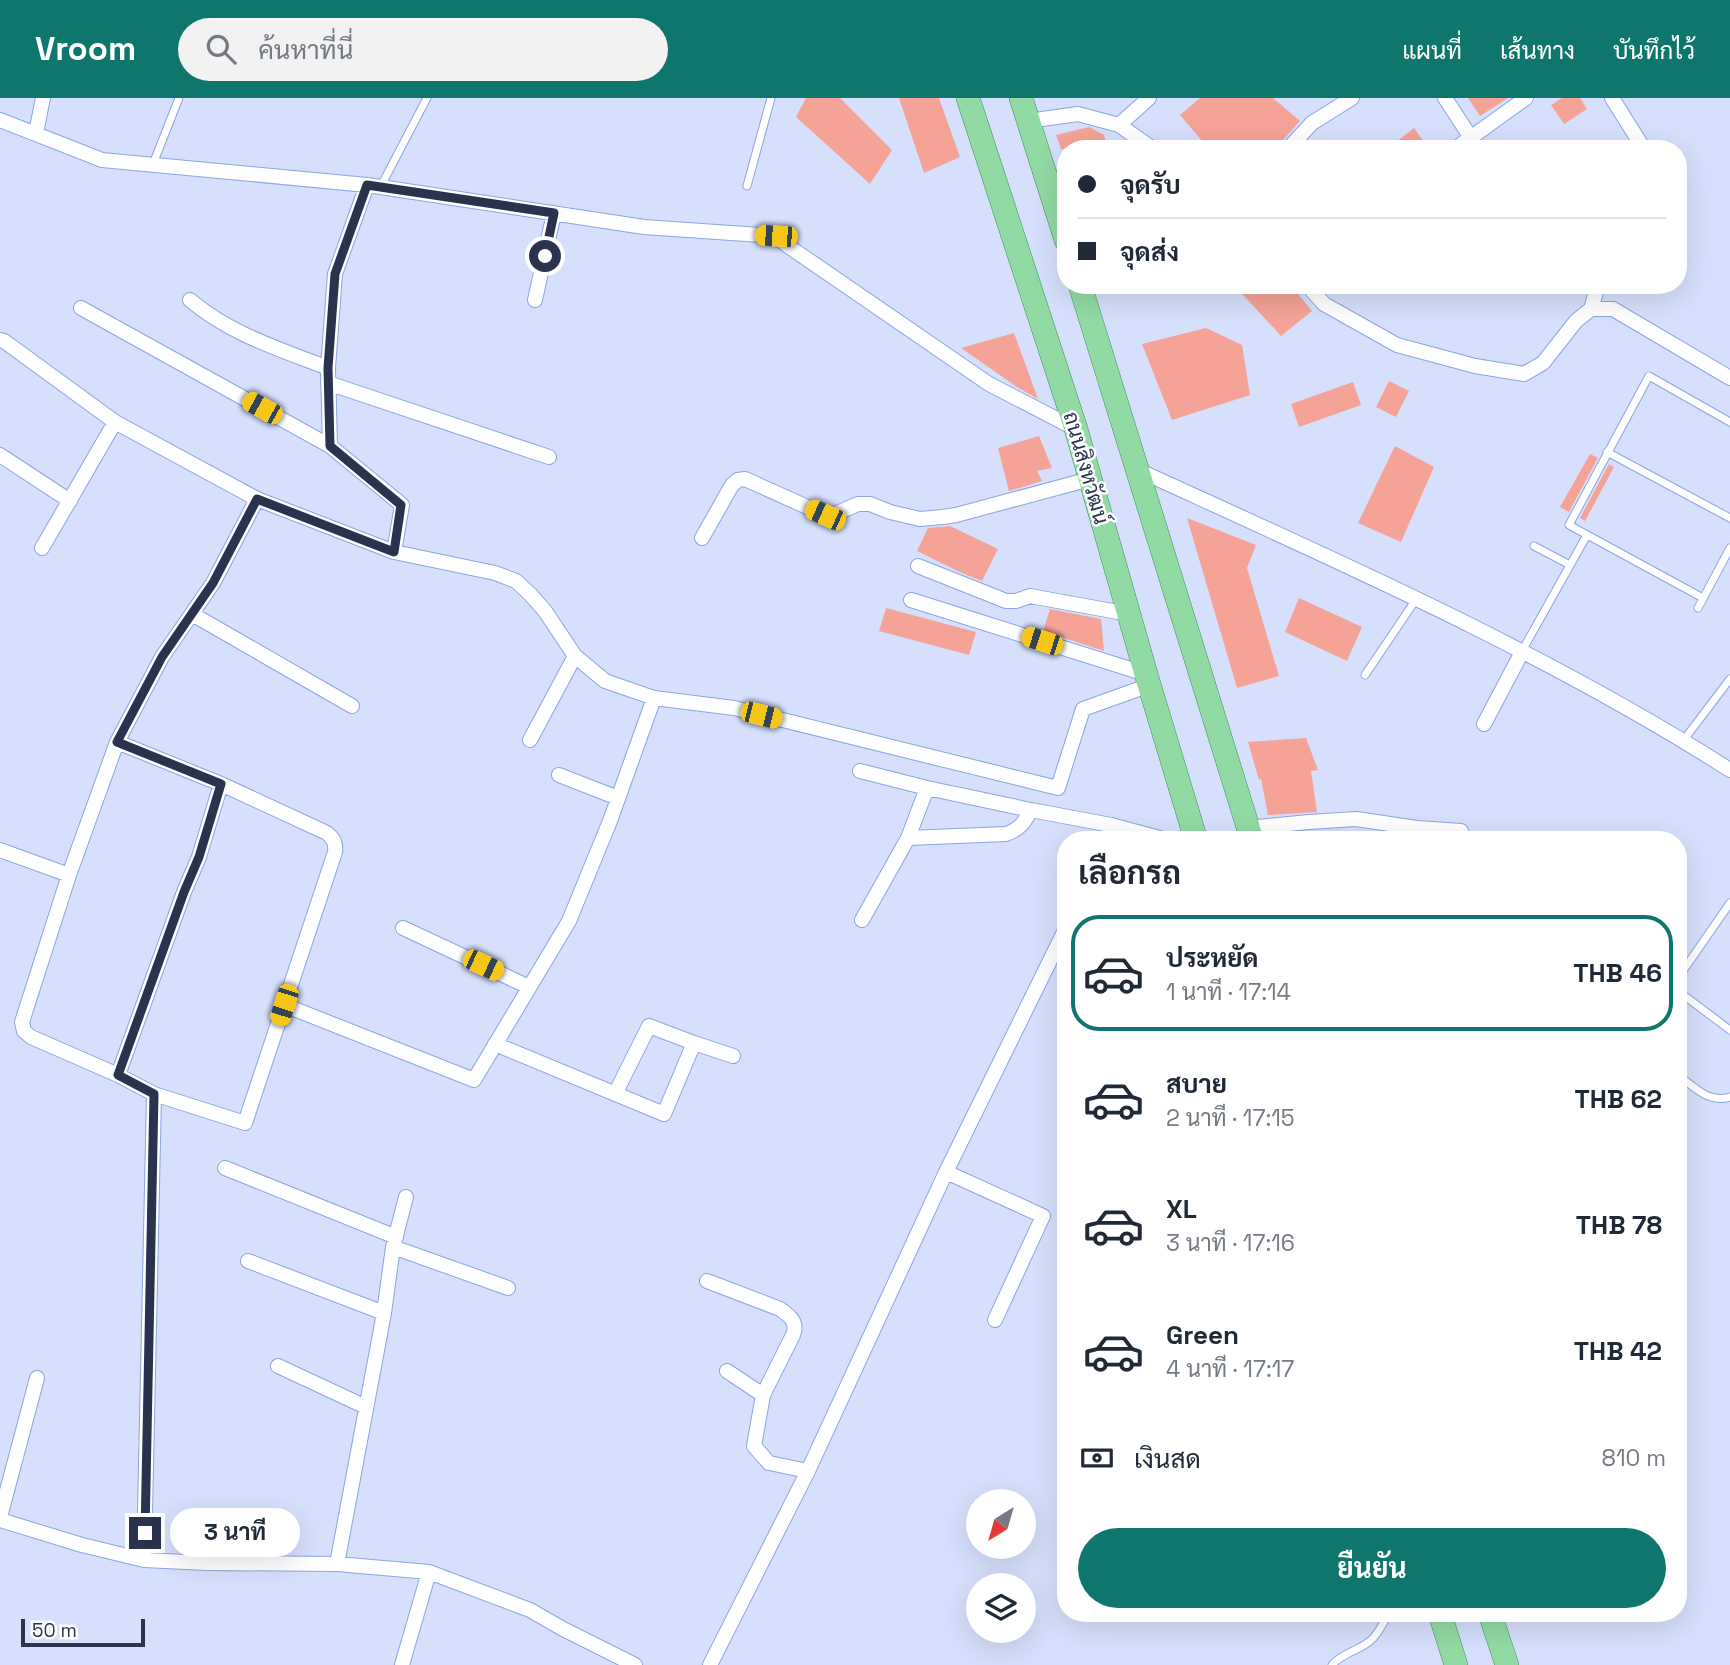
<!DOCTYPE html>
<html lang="th">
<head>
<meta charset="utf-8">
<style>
	:root { --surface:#fff; --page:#f2f2f3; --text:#1f2937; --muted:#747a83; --line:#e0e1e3; --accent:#0f766e }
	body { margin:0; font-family:"Space Grotesk",Sarabun,sans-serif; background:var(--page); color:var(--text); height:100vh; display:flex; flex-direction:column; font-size:26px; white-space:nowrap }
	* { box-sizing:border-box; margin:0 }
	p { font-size:23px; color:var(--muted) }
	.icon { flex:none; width:38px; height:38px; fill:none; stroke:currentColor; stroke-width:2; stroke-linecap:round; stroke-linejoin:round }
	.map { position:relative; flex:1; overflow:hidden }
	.panel { position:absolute; left:1057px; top:733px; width:630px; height:791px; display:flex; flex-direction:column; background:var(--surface); border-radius:28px; box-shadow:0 7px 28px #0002 }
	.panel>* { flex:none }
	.hud { position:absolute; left:1057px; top:42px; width:630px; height:154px; border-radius:28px; box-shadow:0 7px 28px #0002; display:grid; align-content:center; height:154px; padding:0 21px; background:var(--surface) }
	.needle { width:46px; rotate:217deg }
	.controls { position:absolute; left:966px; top:1391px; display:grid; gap:14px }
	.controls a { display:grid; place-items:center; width:70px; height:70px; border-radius:50%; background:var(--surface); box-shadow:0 7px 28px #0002; font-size:35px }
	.scale { position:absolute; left:21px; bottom:18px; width:124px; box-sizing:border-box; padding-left:7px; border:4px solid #29334e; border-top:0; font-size:19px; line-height:24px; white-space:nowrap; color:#29334e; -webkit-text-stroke:5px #fff; paint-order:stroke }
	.end { position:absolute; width:32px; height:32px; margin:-16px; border:9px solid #29334e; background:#fff; box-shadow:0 0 0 4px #fff }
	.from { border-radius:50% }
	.bubble { position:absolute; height:49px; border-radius:24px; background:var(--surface); box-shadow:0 7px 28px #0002; font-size:23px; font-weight:700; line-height:49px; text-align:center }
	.car { position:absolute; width:21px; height:42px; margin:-21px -10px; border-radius:9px; box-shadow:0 0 5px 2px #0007; background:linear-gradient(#f5c518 24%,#345 0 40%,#f5c518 0 76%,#345 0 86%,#f5c518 0) }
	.hud b { display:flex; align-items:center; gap:24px; height:66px; font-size:26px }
	.hud b+b { border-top:2px solid var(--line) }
	.hud i { width:18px; height:18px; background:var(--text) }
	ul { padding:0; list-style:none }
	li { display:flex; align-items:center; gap:21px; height:116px; margin:0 14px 10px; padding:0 7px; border:4px solid transparent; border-radius:28px }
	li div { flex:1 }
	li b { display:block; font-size:26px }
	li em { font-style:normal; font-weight:700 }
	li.current { border-color:var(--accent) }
	li>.icon { width:63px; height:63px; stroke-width:1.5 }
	h2 { padding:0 21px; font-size:32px; line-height:84px }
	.pay { display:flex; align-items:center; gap:18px; height:77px; padding:0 21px; font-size:26px }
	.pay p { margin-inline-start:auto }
	.action { display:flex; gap:14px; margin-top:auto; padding:14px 21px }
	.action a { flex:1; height:80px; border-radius:42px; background:var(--accent); color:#fff; font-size:28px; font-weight:700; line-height:80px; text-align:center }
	header { display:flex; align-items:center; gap:42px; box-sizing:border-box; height:98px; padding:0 35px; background:var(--accent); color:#fff }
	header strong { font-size:33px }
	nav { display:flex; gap:38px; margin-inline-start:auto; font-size:24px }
	.search { width:490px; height:63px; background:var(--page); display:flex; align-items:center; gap:18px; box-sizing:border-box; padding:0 24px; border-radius:38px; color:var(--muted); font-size:26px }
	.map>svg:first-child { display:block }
	.building { fill:#f5a396 }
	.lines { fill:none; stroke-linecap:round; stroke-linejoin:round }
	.lane-casing { stroke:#8ca3e5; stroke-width:9 }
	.street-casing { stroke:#8ca3e5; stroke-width:16 }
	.primary-casing { stroke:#3e8f5f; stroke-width:24 }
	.lane { stroke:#fff; stroke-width:7 }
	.street { stroke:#fff; stroke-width:14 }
	.primary { stroke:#92daa4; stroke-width:23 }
	.route { stroke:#29334e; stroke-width:9 }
	.labels { text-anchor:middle; stroke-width:5; stroke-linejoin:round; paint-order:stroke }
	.street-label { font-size:21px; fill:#29334e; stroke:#fff }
</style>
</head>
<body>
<header>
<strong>Vroom</strong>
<div class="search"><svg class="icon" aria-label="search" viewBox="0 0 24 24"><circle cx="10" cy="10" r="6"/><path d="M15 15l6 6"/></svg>ค้นหาที่นี่</div>
<nav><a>แผนที่</a><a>เส้นทาง</a><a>บันทึกไว้</a></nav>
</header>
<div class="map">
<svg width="1730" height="1567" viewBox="0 0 1730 1567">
	<rect width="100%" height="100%" fill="#d6e0fc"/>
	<!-- building -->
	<path class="building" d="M806,0H840L892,52L870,86L796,19Z
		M899,0H939L960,59L924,75Z
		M1200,0H1273L1300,23L1281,44L1279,51H1209L1180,17Z
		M1468,0H1508L1480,18Z
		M1562,0H1580L1587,11L1564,26L1551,7Z
		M1089,29L1104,37L1108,51H1061L1056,37Z
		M1414,30L1429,51H1387Z
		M1234,187H1291L1312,213L1281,238Z
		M1206,230L1242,247L1250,297L1172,322L1142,246Z
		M1014,235L1038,301L1017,289L961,250Z
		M1389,283L1409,293L1396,319L1376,309Z
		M1353,284L1361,307L1299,329L1291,306Z
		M1039,338L1052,370L1037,373L1042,383L1009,393L998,350Z
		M1395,348L1434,369L1401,444L1358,425Z
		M1590,356L1598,360L1569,414L1560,409Z
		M1609,366L1614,369L1585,423L1580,420Z
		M1187,420L1256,447L1247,470L1279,578L1237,590Z
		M950,428L998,451L982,483L962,475L917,453L928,430Z
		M1299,500L1362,529L1347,563L1285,534Z
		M886,510L976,534L969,557L879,533Z
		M1050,511L1101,521L1104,553L1043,533Z
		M1306,640L1318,672L1311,673L1317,714L1268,717L1261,681L1259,682L1248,644Z"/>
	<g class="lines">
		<defs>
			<path id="lane" d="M153,66L179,0
				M381,88L427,0
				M747,88L771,0
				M1607,354L1730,420
				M1534,448L1570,467
				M1703,500L1569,427L1649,278L1730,324
				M1698,510L1730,450
				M1522,553L1587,437
				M1365,577L1417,500
				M1683,643L1730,581
				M1678,835L1679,833
				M1678,880L1730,805
				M1678,893L1730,932
				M1678,977C1694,989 1709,1006 1730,999
				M1332,1567C1342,1555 1358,1553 1370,1543C1378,1537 1383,1524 1389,1516"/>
			<path id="street" d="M1445,0L1471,40
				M1612,0L1644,51
				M0,22L102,62L367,87L644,129L776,138L788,148L989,286L1076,331
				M1028,23L1078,16L1119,27L1153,51
				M1119,27L1149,0
				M36,35L43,0
				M1288,51L1312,25L1352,0
				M1455,51L1526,0
				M367,87L335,176L328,270L330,348L402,407L394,454
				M1307,187L1324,206L1397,247L1475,268L1524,276L1543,265L1576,223L1591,211H1613L1730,280
				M190,202C230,236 279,251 328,270
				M535,202L554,115
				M81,210L330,348
				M1591,211L1598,187
				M0,242L4,243L115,324L257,401L394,454L495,475L516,483L530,496L545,513L575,558L605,583L654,600L734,610L1058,690L1083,611L1150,587
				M328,285L549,359
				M0,357L70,403
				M1138,372C1339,464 1543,553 1730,672
				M702,440L732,387L738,382L745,381L825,417L835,416L858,406H870L890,414L920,421L943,419L956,417L1090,381
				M42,450L115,324
				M918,468L1006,503H1016L1030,498L1129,516
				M911,502L1146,576
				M192,516L352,608
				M1484,626L1522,554
				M530,642L575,558
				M117,644L221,686L327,735C334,741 336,745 335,754L245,1025L154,996
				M860,673L927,690L1031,712
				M559,677L618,700
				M1248,730L1309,724L1356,721L1417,730L1461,733
				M908,740L927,690
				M1108,742L1111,727L1167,742
				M0,752L69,777
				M862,822L908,740L1006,736C1020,731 1024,725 1031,712L1111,727
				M403,830L529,889
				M284,907L474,982L569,823L610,723L654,600
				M495,946L664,1016L694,945L733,958
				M118,977L184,794L199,759L221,686
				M615,996L649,928L694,945
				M225,1070L396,1139
				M946,1074L1043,1118L995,1222
				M393,1149L508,1190
				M248,1163L384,1215
				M707,1183L780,1211C790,1218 798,1224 793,1237L763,1297
				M278,1268L366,1309
				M727,1273L763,1297L754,1348L769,1365L808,1373L946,1074L1066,830
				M0,1419L37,1280
				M0,1422L82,1447L144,1462L207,1465L337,1466L429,1474L530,1512L563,1531L635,1567
				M144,1462L154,996L118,977L31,939L24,933L22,924L69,777L117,644L162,559L213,485L257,401
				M337,1466L384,1215L393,1149L406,1099
				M402,1567L429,1474
				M710,1567L808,1373"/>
			<path id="primary" d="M968,0L1076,331L1146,576L1196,742
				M1021,0L1066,142
				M1080,187L1252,742
				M1440,1516L1456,1567
				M1490,1516L1507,1567"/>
		</defs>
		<!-- lane casing -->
		<use href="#lane" class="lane-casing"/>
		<!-- street casing -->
		<use href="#street" class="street-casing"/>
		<!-- primary casing -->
		<use href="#primary" class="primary-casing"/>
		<!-- lane -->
		<use href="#lane" class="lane"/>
		<!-- street -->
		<use href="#street" class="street"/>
		<!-- primary -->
		<use href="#primary" class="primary"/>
	</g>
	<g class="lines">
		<!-- route -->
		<path class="route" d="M145,1435L154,996L118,977L184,794L199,759L221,686L117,644L162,559L213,485L257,401L394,454L401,407L330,348L328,270L335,176L367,87L554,115L545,158"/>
	</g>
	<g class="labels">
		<!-- street labels -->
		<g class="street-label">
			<text transform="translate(1086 370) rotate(74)" y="7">ถนนสิงหวัฒน์</text>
		</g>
	</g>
</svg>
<div class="controls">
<a><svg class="needle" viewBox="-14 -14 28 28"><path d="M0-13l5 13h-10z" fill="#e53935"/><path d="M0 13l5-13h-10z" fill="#747a83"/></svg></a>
<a><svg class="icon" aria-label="layers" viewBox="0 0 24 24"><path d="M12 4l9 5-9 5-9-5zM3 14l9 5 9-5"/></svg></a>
</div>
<div class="scale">50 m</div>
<i class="end from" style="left:545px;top:158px"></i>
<i class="end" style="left:145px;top:1435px"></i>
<div class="bubble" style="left:170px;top:1410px;width:130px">3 นาที</div>
<i class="car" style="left:776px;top:138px;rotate:273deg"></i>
<i class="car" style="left:262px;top:310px;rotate:299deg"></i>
<i class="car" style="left:825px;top:417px;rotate:294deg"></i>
<i class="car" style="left:1042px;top:543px;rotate:288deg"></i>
<i class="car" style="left:761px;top:617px;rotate:104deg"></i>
<i class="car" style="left:483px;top:867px;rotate:115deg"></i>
<i class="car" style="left:284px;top:907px;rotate:198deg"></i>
<div class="hud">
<b><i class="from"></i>จุดรับ</b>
<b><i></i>จุดส่ง</b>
</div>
<section class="panel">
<h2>เลือกรถ</h2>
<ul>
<li class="current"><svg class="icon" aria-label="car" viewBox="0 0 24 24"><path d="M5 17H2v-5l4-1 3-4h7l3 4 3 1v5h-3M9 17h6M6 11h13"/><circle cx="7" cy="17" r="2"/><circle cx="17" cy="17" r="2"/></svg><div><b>ประหยัด</b><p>1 นาที · 17:14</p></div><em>THB 46</em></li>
<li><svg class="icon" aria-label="car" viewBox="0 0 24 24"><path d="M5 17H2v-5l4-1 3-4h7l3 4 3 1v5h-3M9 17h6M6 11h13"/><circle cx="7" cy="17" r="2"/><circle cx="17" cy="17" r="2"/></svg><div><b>สบาย</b><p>2 นาที · 17:15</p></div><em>THB 62</em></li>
<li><svg class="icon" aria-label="car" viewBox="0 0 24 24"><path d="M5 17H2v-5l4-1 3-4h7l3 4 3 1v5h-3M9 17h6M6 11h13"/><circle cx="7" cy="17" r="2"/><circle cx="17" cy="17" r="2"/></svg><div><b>XL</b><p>3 นาที · 17:16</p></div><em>THB 78</em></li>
<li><svg class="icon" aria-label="car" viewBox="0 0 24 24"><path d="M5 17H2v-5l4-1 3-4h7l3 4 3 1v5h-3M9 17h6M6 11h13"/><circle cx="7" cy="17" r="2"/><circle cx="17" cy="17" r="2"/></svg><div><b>Green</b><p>4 นาที · 17:17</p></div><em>THB 42</em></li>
</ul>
<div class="pay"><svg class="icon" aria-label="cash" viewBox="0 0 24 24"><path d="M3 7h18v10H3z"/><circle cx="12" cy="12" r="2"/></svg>เงินสด<p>810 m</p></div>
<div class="action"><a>ยืนยัน</a></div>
</section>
</div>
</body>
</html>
